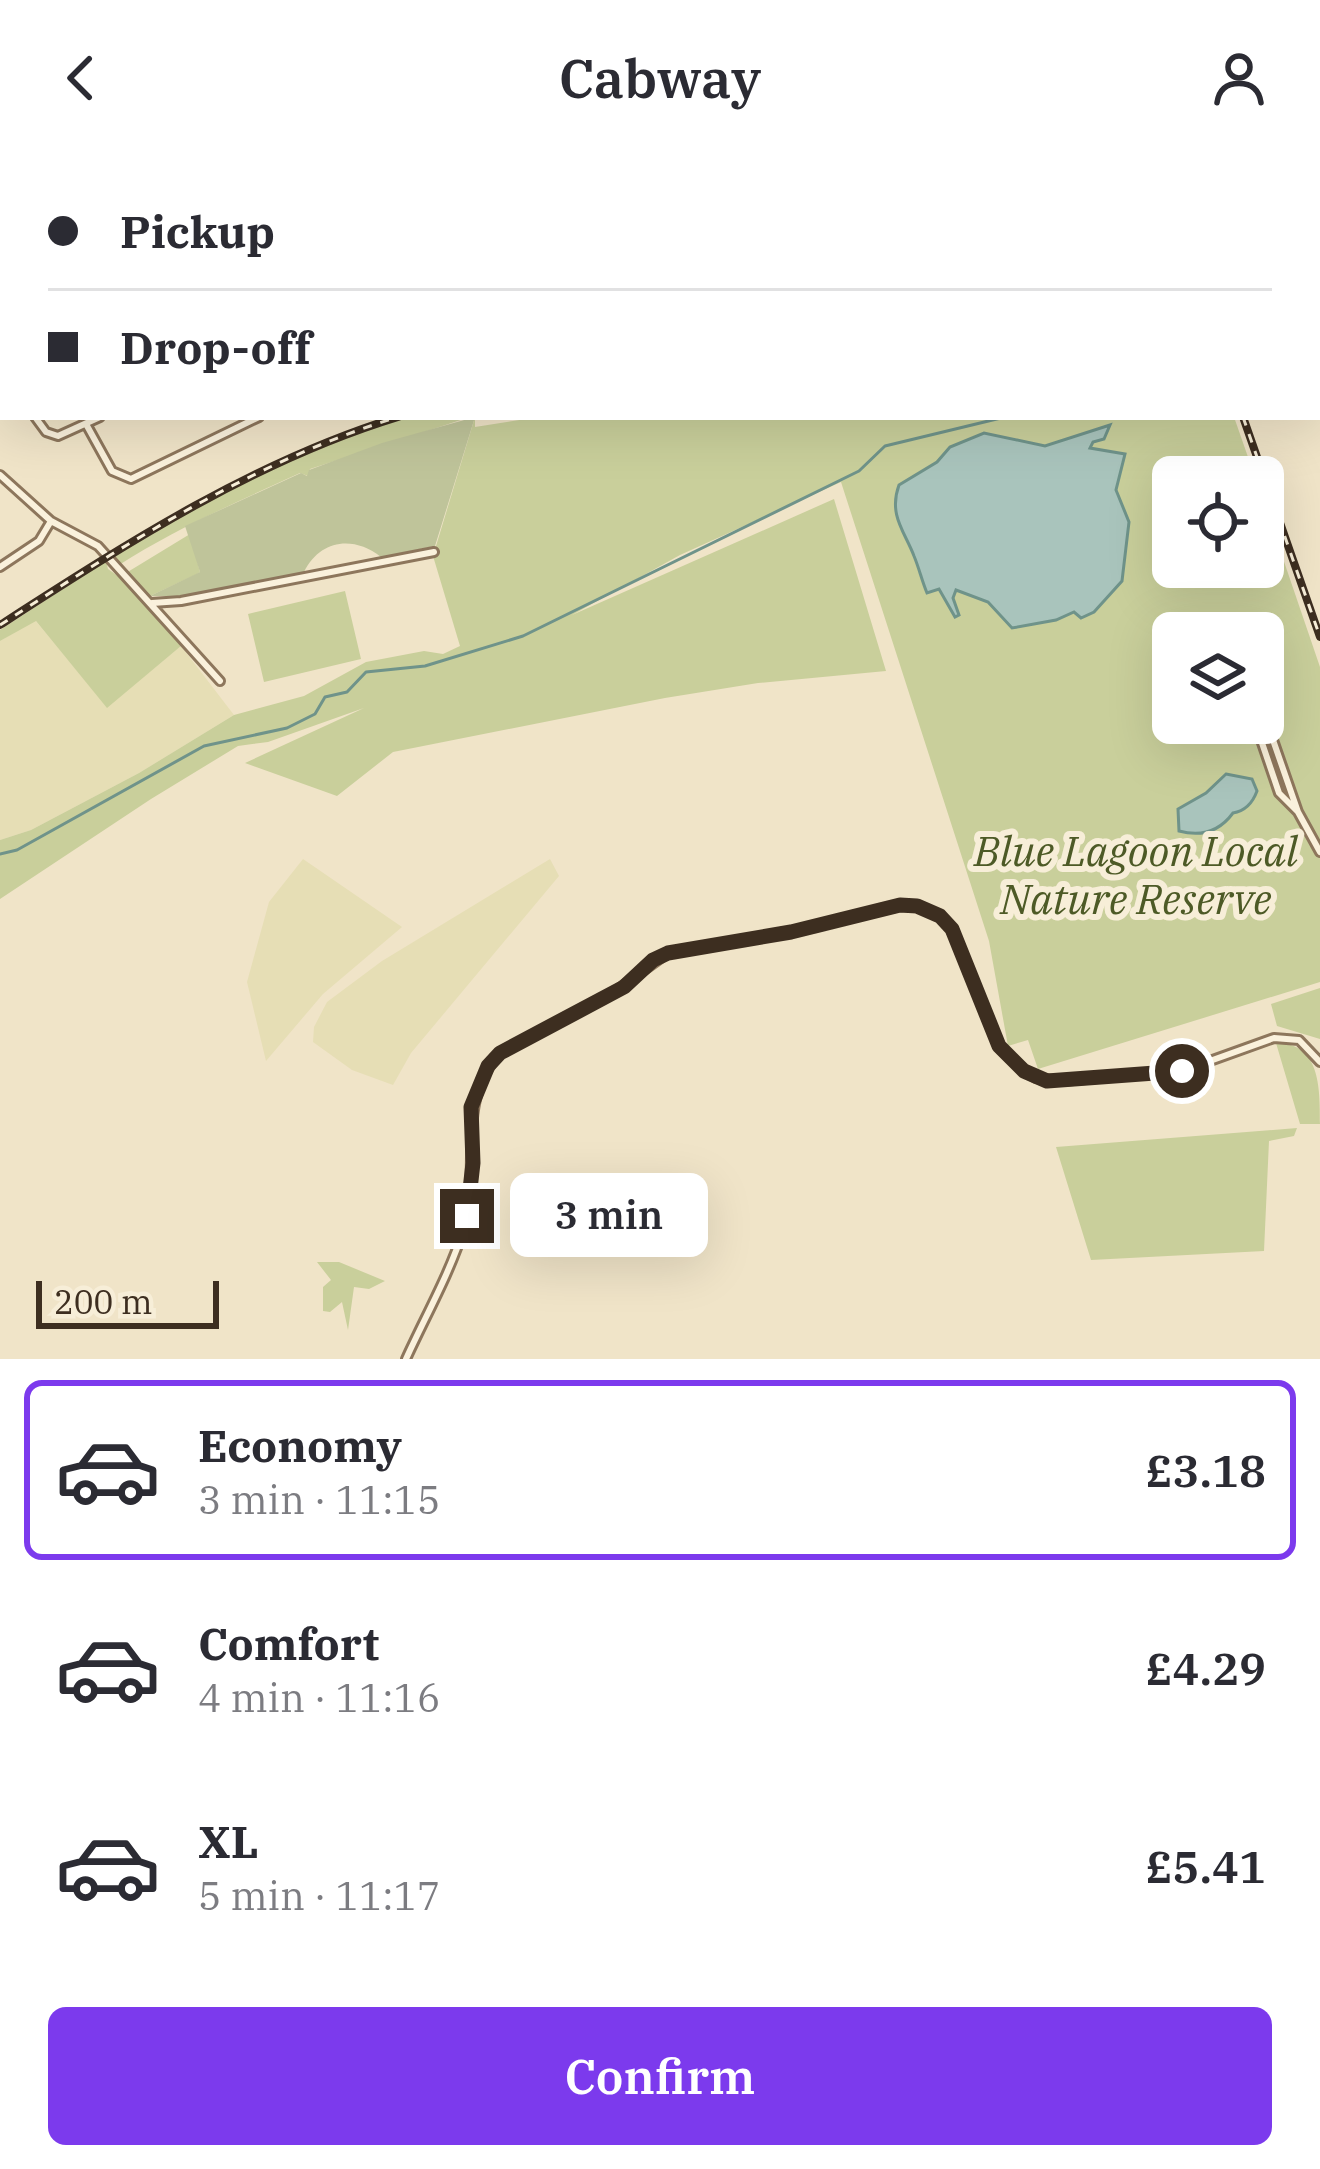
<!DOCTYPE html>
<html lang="en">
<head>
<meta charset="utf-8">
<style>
	:root { --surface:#fff; --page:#f2f2f3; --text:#2b2b33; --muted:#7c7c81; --line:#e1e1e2; --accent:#7c3aed }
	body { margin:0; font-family:"IBM Plex Serif",serif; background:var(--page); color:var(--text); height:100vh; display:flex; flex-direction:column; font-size:45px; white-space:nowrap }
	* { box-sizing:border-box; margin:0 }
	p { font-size:39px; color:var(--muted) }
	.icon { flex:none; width:66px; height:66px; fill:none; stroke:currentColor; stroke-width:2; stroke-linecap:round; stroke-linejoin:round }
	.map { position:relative; height:1203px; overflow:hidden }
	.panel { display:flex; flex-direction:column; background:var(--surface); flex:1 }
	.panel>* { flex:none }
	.guide { position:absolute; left:0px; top:0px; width:1320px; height:264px; box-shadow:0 12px 48px #0002; display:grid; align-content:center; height:264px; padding:0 48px; background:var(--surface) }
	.tools { position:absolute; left:1152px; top:300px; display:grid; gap:24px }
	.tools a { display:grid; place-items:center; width:132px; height:132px; border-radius:18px; background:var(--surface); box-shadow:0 12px 48px #0002; font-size:60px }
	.scale { position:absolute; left:36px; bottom:30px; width:183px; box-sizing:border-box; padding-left:12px; border:6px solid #3d2e20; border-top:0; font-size:33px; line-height:42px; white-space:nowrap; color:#3d2e20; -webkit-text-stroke:9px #f7eed8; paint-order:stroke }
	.end { position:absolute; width:54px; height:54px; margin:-27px; border:15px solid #3d2e20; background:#fff; box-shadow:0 0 0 6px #fff }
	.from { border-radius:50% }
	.bubble { position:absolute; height:84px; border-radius:18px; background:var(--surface); box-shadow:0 12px 48px #0002; font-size:39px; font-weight:600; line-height:84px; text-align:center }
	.guide b { display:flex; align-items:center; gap:42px; height:114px; font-size:45px }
	.guide b+b { border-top:3px solid var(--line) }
	.guide i { width:30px; height:30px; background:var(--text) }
	ul { padding:21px 0 0; list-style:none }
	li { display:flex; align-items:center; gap:36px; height:180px; margin:0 24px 18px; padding:0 24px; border:6px solid transparent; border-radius:18px }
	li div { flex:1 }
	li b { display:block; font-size:45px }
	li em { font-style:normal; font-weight:600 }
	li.current { border-color:var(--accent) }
	li>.icon { width:108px; height:108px; stroke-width:1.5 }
	.primary-button { display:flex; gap:24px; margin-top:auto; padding:24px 48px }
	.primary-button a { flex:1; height:138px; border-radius:18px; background:var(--accent); color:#fff; font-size:48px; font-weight:600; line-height:138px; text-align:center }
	header { display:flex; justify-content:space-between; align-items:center; height:156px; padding:0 48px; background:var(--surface); font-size:54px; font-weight:600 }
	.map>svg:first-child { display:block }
	.farmland { fill:#e6deb5 }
	.green { fill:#c9cf9b; fill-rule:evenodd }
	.cemetery { fill:#bfc49a }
	.water { fill:#a9c4bc; stroke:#6f938a; stroke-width:3 }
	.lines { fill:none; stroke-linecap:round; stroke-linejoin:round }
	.stream { stroke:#6f938a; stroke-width:3 }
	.street-casing { stroke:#8d765c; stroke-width:12 }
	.secondary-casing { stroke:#6f573f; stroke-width:15 }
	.street { stroke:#faf1dc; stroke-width:6 }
	.secondary { stroke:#faf1dc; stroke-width:9 }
	.rail-casing { stroke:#3d2e20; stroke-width:8 }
	.rail { stroke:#f7eed8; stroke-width:3; stroke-dasharray:9; stroke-linecap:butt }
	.route { stroke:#3d2e20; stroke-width:15 }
	.labels { text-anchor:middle; stroke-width:12; stroke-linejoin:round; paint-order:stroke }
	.park-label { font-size:42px; font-style:italic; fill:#4d5a26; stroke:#f7eed8 }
</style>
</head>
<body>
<header><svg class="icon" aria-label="back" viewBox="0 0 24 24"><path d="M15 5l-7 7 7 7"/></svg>Cabway<svg class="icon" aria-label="person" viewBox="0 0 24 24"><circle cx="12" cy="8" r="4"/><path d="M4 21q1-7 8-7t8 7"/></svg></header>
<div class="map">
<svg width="1320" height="1203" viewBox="0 0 1320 1203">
	<rect width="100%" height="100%" fill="#f0e4c8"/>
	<!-- farmland -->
	<path class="farmland" d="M35,464L107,551L181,490L234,559L139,617L31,674L0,684V485Z
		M303,703L402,771L323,838L266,905L247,826L269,746Z
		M550,703L559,720L411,897L393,929L352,914L313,886L314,871L327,846L382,805Z"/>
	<!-- green -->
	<path class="green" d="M406,261H470L310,313L308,320L300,317C239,345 177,372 119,409L110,402C203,346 301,293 406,261Z
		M475,261V271L539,261L736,264L739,261H1234L1255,321H1173V411H1263V344L1320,511V826L1038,913L1028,884L1008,890L989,785L841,326L680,399L572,459L834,343L886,515L758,527L665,542L393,596L337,640L245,607L364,552L268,586L238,590L151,643L0,743V684L31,674L139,617L234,559L304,540L366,506L424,495L443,498L460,490L433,400ZM1173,477H1263V567H1173Z
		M190,378L200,416L197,418L150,440L126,417Z
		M106,405L108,413L122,423L181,490L107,552L36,465L0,485V474Z
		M345,435L361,503L264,526L248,458Z
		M1320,832V883L1277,870L1271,848Z
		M1276,887C1320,887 1320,930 1320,968H1300Z
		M1297,972L1294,980L1269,985L1264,1095L1091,1104L1056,991Z
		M317,1106H339L385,1125L369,1133L354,1131L348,1174L342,1146L330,1156L323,1155V1131L331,1124Z"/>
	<!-- cemetery -->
	<path class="cemetery" d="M475,261L435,390L381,401C353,379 320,384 304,416L185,440H150L200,416L185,370L301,317L307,320L309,314L382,287Z"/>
	<!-- water -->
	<path class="water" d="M1110,269L1104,283L1093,286L1090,292L1125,298L1116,334L1129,366L1122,425L1094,456L1081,462L1074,456L1056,464L1012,472L988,446L956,434L953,442L959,459L955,461L939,433L927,437C922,425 919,412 914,400C905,376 888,359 899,329L937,306L950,291L984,277L1045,290Z
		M1226,618L1252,623L1257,635C1253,646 1245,655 1233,657C1219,676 1201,681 1179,675L1178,653L1206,637Z"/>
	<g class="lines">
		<!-- stream -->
		<path class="stream" d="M1317,58L1320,56
			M0,698L17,694L204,590L287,572L315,558L325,541L347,536L366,516L425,510L523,480L859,315L885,290L1005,261"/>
		<defs>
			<path id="street" d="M137,0L138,3
				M226,0L227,3
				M420,0L421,3
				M494,0L495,3
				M557,0L559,3
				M671,0L672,3
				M809,0L812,3
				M473,3L480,0
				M1317,29H1320
				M1317,94H1320
				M0,128H3
				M1317,153H1320
				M0,211L3,215
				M35,261L46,276L58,280L100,261
				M86,268L112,315L131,323L259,261
				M0,319L51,365L98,390L220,525
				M0,411L39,385L51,365
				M152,447L181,445L434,396
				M1298,656L1279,637L1261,584L1263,580L1273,584L1298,656L1320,696
				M406,1203C425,1161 449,1119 463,1075C482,1014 454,948 500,897L607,841L668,797L791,776L900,750C924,750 936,755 952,773L999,890L1024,915L1036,922L1062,925L1182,915L1274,882L1299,884L1320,906"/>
			<path id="secondary" d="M275,3L282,0
				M0,83H3"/>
		</defs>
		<!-- street casing -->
		<use href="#street" class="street-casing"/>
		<!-- secondary casing -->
		<use href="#secondary" class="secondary-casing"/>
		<!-- street -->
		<use href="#street" class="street"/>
		<!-- secondary -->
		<use href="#secondary" class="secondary"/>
		<defs>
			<path id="rail" d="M1160,0L1161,3
				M1019,3L1021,0
				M1243,261L1320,481
				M0,469C126,388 254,305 398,261"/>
		</defs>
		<!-- rail casing -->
		<use href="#rail" class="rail-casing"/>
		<!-- rail -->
		<use href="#rail" class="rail"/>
	</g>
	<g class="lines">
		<!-- route -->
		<path class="route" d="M467,1060L473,1007L471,951L488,910L500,897L624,831L653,804L668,797L791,776L900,749L917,750L940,760L952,773L999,890L1024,915L1047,925L1182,915"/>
	</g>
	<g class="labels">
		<!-- park labels -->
		<g class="park-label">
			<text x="1136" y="710">Blue Lagoon Local<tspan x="1136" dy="48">Nature Reserve</tspan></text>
		</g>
	</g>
</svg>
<div class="tools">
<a><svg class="icon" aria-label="locate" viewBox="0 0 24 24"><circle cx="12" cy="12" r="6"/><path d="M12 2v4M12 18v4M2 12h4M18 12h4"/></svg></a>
<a><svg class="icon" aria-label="layers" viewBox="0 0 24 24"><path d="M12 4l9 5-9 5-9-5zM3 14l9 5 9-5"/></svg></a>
</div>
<div class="scale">200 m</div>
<i class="end from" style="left:1182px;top:915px"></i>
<i class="end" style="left:467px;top:1060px"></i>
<div class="bubble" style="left:510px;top:1017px;width:198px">3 min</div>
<div class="guide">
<b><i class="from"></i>Pickup</b>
<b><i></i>Drop-off</b>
</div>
</div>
<section class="panel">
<ul>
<li class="current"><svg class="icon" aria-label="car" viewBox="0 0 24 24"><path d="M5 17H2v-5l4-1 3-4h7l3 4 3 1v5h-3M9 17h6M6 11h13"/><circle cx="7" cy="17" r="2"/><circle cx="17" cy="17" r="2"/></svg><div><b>Economy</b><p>3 min · 11:15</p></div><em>£3.18</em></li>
<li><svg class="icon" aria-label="car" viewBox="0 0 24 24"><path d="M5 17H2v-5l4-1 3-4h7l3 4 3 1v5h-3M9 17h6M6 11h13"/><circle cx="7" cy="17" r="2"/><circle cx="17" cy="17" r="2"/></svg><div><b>Comfort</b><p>4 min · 11:16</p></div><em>£4.29</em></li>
<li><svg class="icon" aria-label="car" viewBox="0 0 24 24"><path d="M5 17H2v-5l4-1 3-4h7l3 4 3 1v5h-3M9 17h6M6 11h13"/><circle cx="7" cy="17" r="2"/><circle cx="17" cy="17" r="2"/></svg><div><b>XL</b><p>5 min · 11:17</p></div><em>£5.41</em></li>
</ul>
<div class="primary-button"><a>Confirm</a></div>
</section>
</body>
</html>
